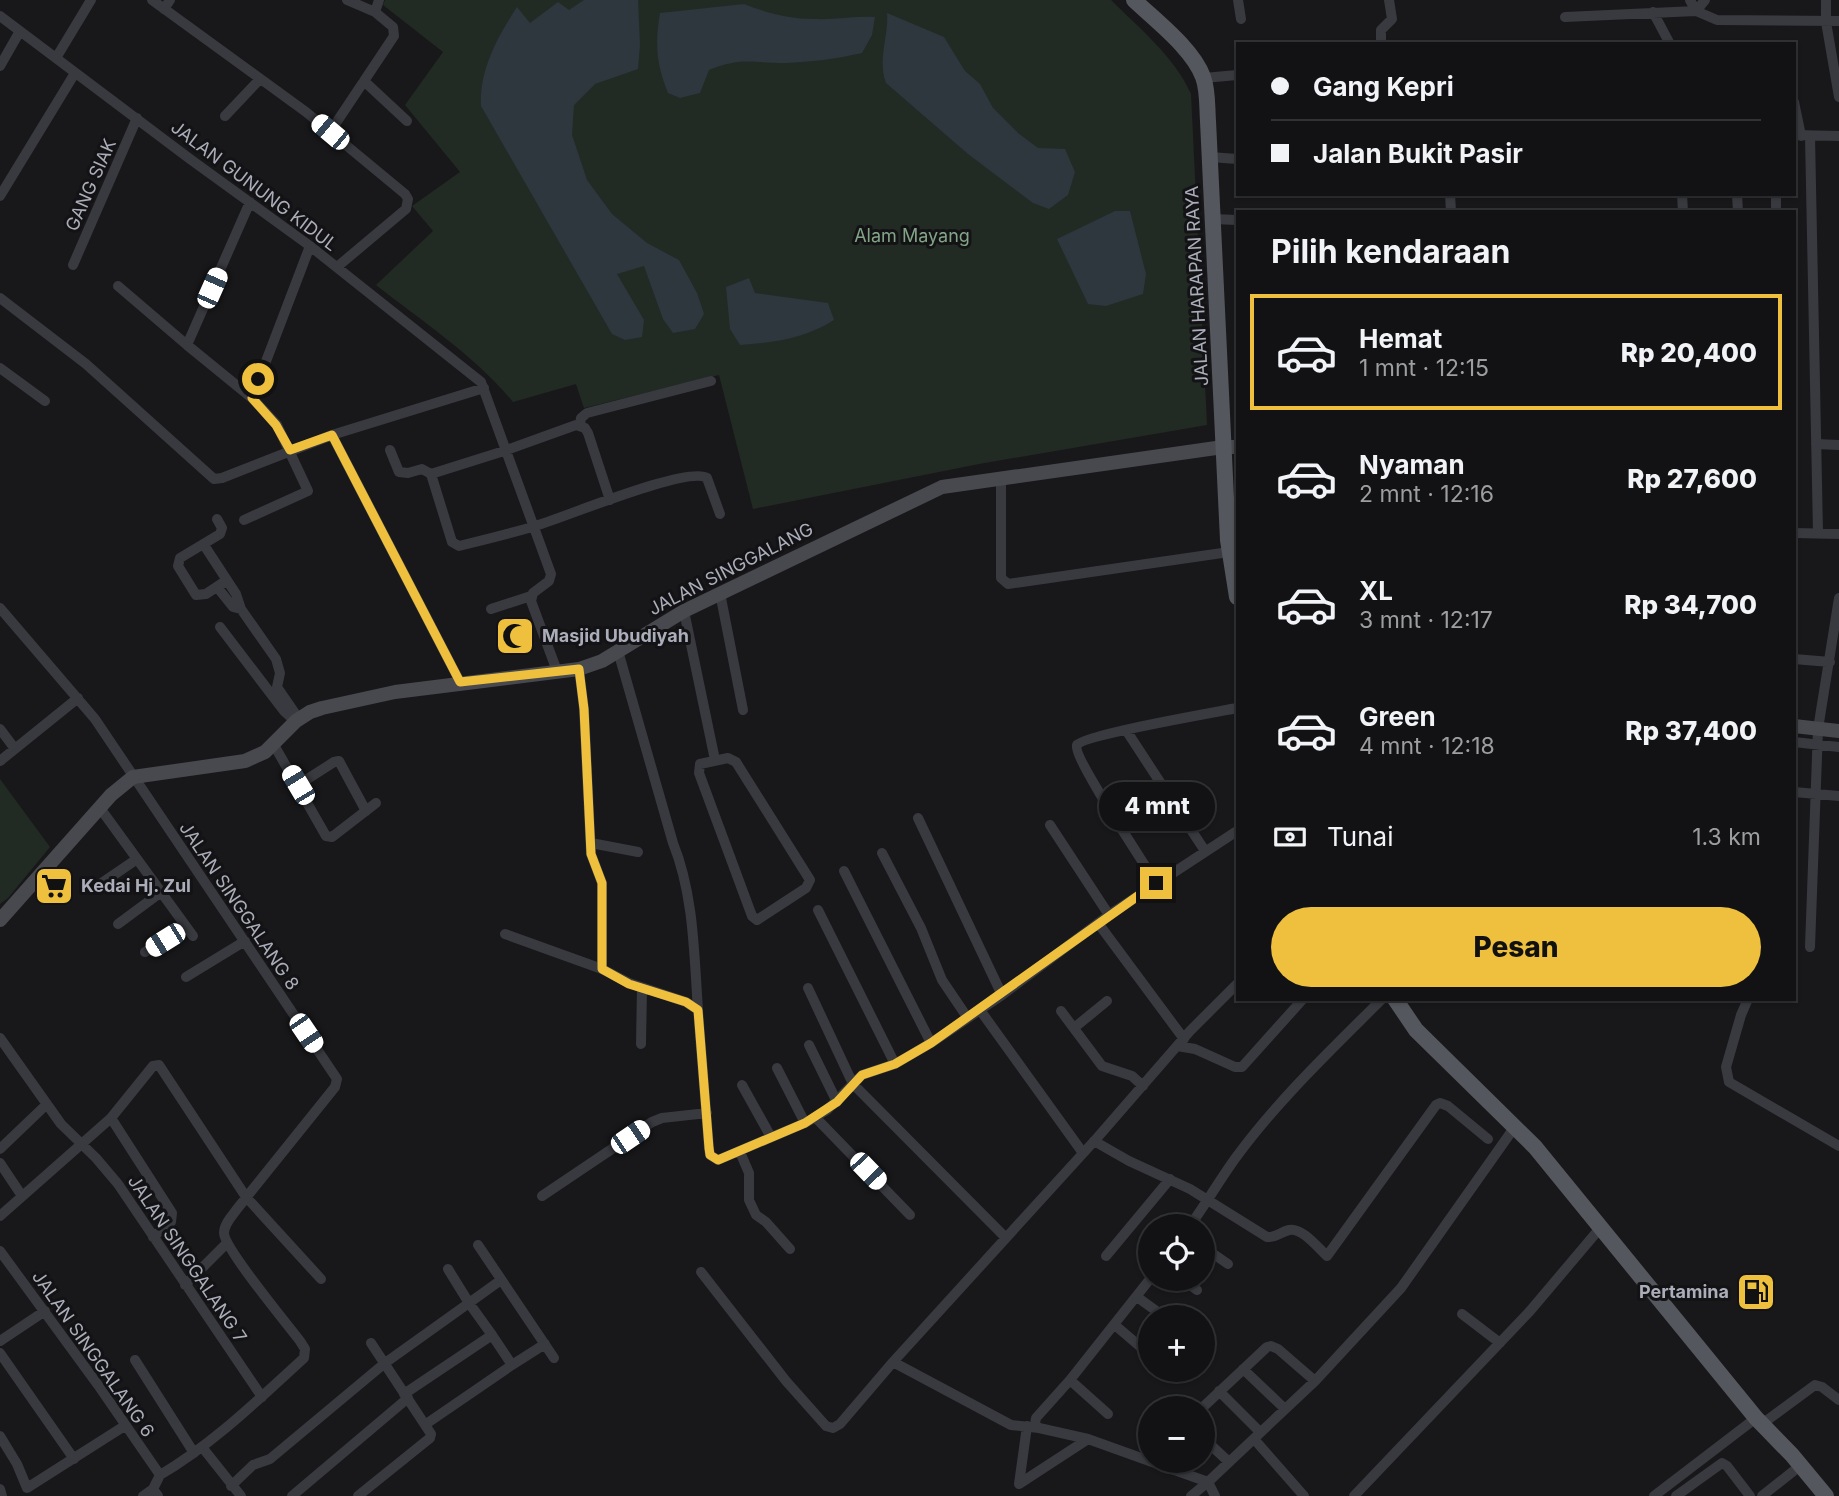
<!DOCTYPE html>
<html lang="id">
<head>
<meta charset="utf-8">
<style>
	:root { --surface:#121214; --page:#1b1b1d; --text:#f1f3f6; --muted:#9c9ea0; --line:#313234; --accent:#eec03d }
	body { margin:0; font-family:Inter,sans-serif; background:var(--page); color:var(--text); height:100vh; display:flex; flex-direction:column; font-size:26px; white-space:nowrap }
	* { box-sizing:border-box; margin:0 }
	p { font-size:23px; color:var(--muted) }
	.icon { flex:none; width:38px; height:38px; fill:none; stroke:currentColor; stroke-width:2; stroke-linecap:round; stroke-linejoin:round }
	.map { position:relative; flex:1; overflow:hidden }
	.drawer { position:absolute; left:1236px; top:210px; width:560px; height:791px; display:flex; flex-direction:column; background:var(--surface); border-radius:0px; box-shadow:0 2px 5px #0004,0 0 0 2px var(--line) }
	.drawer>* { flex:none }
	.top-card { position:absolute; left:1236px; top:42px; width:560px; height:154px; border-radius:0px; box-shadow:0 2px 5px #0004,0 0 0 2px var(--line); display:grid; align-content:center; height:154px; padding:0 35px; background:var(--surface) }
	.fabs { position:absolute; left:1138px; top:1214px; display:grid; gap:14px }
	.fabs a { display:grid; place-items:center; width:77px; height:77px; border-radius:50%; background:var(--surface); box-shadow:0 2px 5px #0004,0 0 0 2px var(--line); font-size:35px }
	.end { position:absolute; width:32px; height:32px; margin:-16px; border:9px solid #eec03d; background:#111; box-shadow:0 0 0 4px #111 }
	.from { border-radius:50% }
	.bubble { position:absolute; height:49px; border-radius:24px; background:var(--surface); box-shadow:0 2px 5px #0004,0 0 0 2px var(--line); font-size:23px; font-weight:800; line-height:49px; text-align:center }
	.car { position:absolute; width:21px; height:42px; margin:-21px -10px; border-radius:9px; box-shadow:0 0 5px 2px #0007; background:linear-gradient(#fff 24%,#345 0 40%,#fff 0 76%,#345 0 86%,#fff 0) }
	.top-card b { display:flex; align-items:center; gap:24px; height:66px; font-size:26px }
	.top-card b+b { border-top:2px solid var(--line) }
	.top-card i { width:18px; height:18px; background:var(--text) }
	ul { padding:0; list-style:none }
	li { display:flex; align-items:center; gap:21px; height:116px; margin:0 14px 10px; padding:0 21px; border:4px solid transparent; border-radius:0px }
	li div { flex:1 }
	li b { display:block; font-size:26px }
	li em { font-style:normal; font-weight:800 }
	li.on { border-color:var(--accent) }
	li>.icon { width:63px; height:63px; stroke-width:1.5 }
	h2 { padding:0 35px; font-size:32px; line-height:84px }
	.pay { display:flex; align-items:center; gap:18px; height:77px; padding:0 35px; font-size:26px }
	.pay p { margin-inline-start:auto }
	.button { display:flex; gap:14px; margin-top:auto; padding:14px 35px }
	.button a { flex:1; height:80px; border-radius:42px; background:var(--accent); color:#111; font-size:28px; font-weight:800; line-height:80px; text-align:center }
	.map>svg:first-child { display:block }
	.green { fill:#222a24 }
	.water { fill:#2e363e }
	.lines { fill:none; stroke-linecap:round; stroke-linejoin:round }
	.street { stroke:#393a3f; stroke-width:10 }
	.secondary { stroke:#47494f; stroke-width:14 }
	.primary { stroke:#55575e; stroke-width:16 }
	.route { stroke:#eec03d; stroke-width:9 }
	.labels { text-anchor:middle; stroke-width:6; stroke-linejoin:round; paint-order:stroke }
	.street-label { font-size:18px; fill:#abaeba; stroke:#131315 }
	.park-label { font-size:18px; fill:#83a487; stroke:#131315 }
	.poi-label { font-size:18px; font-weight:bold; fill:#abaeba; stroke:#131315; text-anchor:start }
</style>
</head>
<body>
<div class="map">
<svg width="1839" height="1496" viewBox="0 0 1839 1496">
	<rect width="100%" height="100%" fill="#18181a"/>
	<!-- green -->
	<path class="green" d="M385,0H1111C1139,28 1175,57 1191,94L1207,425L979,464L753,509L719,375L584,408L576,384L513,402C475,356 423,322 376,285L433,231L412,206L460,172L405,105L443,52L383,5Z
		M0,779L50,847L8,898L0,904Z"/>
	<!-- water -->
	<path class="water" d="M584,0H638L640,45L638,69L595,84L574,105L572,135L587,180L612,214L647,243L679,260L697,293L704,314L695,329L673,333L663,319L644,266L617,274L644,320L642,337L625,340L612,334L481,106C479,70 498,36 517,7L530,23L558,2L569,10Z
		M744,4C766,13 790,19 814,19C835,20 854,16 875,17L872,35L862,53C836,59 811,62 785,63C751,63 742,57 709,70L700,93L680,98L668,93C656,64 655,43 660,13Z
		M887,13L944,37L965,71L980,84L993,108L1018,133L1038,148L1065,149L1075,172L1068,195L1049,209L1033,203L968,154L886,83C877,59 889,37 887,13Z
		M1115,211H1130L1146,274L1143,294L1106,306L1088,304L1057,239Z
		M749,278L755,293L828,303L834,320C806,338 773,343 740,345L730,329L726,287Z"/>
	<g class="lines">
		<!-- street -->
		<path class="street" d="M152,0L306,112L405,194L408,199L406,209L337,267
			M347,0L375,12
			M1238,0L1241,19
			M1690,0L1696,11L1717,20L1839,21
			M1826,0V22L1839,97
			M164,9L170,0
			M1653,12L1670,44
			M0,16L190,159L310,246L481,382L551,574L549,581L533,593L531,601L557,671
			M1565,17L1696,11L1705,0
			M1381,44V30L1392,19L1389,0
			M56,58L91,0
			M0,66L20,31
			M1204,78L1237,75
			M364,81L407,121
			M1794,102L1801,136
			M225,116L260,79
			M330,132L394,36L393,27L375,12L379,0
			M1794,135L1839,136
			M1810,136L1818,533
			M1210,157L1237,159
			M1450,194L1451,212
			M1682,194L1683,212
			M1737,194L1738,212
			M1776,194V212
			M0,196L75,73
			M250,202L187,345L252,398
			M1213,219L1237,220
			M73,265L137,118
			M118,286L187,345
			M0,298L86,364L214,479L222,478L332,435L484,388
			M0,368L45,401
			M580,425L581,418L587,413L711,381
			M332,435L460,682
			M1816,444L1839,445
			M390,450L399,472L408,473L422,469L431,474
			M431,474L452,542L459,546C483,540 508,534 532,527C561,519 688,465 707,478L720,514
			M431,474L504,451L576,425L585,428L588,433L610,500
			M1001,478V578L1008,584L1229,552
			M217,519L222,528L220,534L180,558L178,566L196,595L206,594L227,580
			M244,520L308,491L277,425L252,398L310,246
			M1794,533L1839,534
			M204,545L236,594L241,609L276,659L280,673L277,687L299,719
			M217,587L233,607L241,609
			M720,593L743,710
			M0,608L95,719L337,1079L335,1087L237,1209C232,1216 224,1224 224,1233C224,1248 287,1324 300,1341L305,1349L304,1358C259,1399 213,1444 160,1475
			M491,609L531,596
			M684,611L715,760
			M220,627L284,711L295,721
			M618,651L673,843C694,895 694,954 698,1010
			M1794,659L1830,662
			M579,669L584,709L591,854L602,883V969
			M0,729L15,749
			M1126,730L1205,851
			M1794,742L1839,747
			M274,745L326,836L332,837L376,803
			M728,758L736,762L810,880L806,888L757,920L752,916L699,773L700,764Z
			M0,761L78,698
			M298,785L334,762L339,761L366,811
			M1794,792L1839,796
			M100,808L193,936
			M918,818L1002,995
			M1050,825L1109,915
			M591,843L638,852
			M882,853L921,928L942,980L967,1017
			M844,871L931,1043
			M1156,883C1146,866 1072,756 1077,745C1083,735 1217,712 1237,708
			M93,889L137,859
			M818,910L895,1064
			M1098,923L1184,1039
			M118,924L160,893
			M505,934L602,969L629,983L686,1002L698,1010L709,1148L710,1155L718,1160L805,1123L827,1110L862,1075L895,1064L931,1043L1002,995L1109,915L1237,831
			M1810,947L1818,729L1839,598
			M145,952L185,927
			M186,977L245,941
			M808,988L853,1084L1006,1238
			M1748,999L1741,1015L1726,1067L1729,1082L1839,1146
			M980,1010L1083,1153
			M1061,1011L1102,1066L1132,1076L1143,1086
			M1074,1028L1107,1001
			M0,1038L61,1124L96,1158L118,1184L262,1397
			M641,1044L642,988
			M809,1045L837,1102
			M1177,1046L1195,1049L1235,1067H1242L1303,999
			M777,1068L805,1123
			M742,1085L771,1137
			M815,1117L910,1215
			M111,1118L172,1213L171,1222L153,1237
			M1094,1141L1129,1161L1190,1189L1267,1237C1276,1238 1280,1232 1289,1230C1302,1227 1318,1248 1327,1256L1436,1105L1440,1103L1448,1106L1488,1139
			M0,1149L47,1104
			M740,1152L749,1173V1200L756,1215L766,1222L790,1249
			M0,1163L22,1196
			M542,1196L652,1122L662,1118L707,1113
			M0,1216L111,1118L153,1066L159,1065L246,1197L321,1279
			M1189,1227C1206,1204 1220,1179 1237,1156C1279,1099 1332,1049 1382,999
			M478,1245L554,1358
			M1202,1246L1228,1264
			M0,1251L98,1385L160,1475
			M1106,1256L1170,1179
			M448,1269L469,1303L501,1280
			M701,1272L786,1381L826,1426L833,1428L840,1424L893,1362
			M1150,1279L1070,1380L1036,1418L1035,1424L1039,1428L1088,1439L1208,1482L1191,1496
			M1182,1279L1197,1290
			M185,1285L227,1243
			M1137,1297L1166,1318
			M1462,1314L1500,1343
			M1116,1326L1150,1355
			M0,1341L45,1311
			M0,1353L74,1459
			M135,1360L194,1453
			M512,1365L545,1344
			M1243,1369L1285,1409
			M1070,1380L1108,1414
			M1219,1391L1260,1432
			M404,1394L492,1335L512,1365L426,1424
			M1201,1409L1267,1347L1271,1346L1278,1349L1315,1381
			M1762,1424L1815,1385L1822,1387L1839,1400
			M1039,1428L1011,1425L893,1362L1097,1138L1190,1031L1237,984
			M0,1436L17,1464L27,1488L126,1425
			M1202,1437L1229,1462
			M1254,1439L1304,1496
			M202,1447L241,1496
			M1019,1484L1088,1439
			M1019,1484L1027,1426
			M231,1486L253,1465L270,1459L385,1363L469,1303L492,1335
			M0,1489L2,1496
			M143,1496L153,1489
			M158,1496L153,1489L160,1475
			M292,1496L408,1398
			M358,1496L430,1438L431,1434L371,1343
			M1215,1496L1208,1482L1315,1381L1401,1288L1514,1128
			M1354,1496L1530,1311L1601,1227
			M1654,1496L1756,1418
			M1676,1496L1722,1463L1727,1466L1750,1496
			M1762,1496L1801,1465"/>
		<!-- secondary -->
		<path class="secondary" d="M1794,726L1839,731
			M0,920L111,795L133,777L245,761L265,752L296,721L310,712L322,708L395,692L579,669L602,661L684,611L942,487L1223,447H1237"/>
		<!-- primary -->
		<path class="primary" d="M1134,0C1156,21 1193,49 1203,77C1208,90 1207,107 1208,121L1228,540L1237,597
			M1395,999L1416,1030L1535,1147L1756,1418L1792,1455L1826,1496"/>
	</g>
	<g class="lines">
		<!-- route -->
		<path class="route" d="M258,379L252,398L276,425L290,450L332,435L460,682L579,669L584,709L591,854L602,883V969L629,984L686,1002L698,1010L709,1148L710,1155L718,1160L805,1123L837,1102L862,1075L895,1064L931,1043L1156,883"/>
	</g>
	<!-- icons -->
	<defs>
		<symbol id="mosque-square" viewBox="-11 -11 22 22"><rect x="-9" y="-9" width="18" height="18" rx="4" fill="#eec03d" stroke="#131315"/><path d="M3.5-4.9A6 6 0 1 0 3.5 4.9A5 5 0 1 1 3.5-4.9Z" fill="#111"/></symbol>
		<symbol id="supermarket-square" viewBox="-11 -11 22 22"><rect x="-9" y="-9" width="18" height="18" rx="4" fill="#eec03d" stroke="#131315"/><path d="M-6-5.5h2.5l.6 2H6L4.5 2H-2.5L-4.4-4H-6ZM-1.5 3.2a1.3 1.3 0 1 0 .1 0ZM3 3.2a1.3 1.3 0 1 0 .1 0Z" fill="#111"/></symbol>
		<symbol id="fuel-square" viewBox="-11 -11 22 22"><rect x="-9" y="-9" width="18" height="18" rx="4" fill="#eec03d" stroke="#131315"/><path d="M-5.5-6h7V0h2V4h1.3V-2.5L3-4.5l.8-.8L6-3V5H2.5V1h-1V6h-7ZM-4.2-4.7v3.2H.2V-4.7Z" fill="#111"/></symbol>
	</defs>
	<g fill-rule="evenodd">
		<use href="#mosque-square" x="493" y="614" width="44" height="44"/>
		<use href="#supermarket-square" x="32" y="864" width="44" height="44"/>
		<use href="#fuel-square" x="1734" y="1270" width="44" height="44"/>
	</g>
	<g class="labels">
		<!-- street labels -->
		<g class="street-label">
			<text transform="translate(91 185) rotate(-66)" y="6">GANG SIAK</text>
			<text transform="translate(254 186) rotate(37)" y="6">JALAN GUNUNG KIDUL</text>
			<text transform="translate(1197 286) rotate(-93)" y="6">JALAN HARAPAN RAYA</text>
			<text transform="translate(731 569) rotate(-27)" y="6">JALAN SINGGALANG</text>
			<text transform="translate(239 906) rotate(56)" y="6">JALAN SINGGALANG 8</text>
			<text transform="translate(187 1259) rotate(56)" y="6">JALAN SINGGALANG 7</text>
			<text transform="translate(93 1354) rotate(55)" y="6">JALAN SINGGALANG 6</text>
		</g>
		<!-- park labels -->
		<g class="park-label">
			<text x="912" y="242">Alam Mayang</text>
		</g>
		<!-- poi labels -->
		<g class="poi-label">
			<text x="542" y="642">Masjid Ubudiyah</text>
			<text x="81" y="892">Kedai Hj. Zul</text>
			<text x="1729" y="1298" text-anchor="end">Pertamina</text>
		</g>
	</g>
</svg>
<div class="fabs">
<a><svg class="icon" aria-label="locate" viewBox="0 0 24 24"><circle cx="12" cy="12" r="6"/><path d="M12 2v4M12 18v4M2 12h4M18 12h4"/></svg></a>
<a>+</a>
<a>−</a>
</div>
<i class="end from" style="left:258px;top:379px"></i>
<i class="end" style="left:1156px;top:883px"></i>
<div class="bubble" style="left:1099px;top:782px;width:116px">4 mnt</div>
<i class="car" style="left:330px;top:132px;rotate:310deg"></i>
<i class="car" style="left:212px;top:288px;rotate:24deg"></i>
<i class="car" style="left:298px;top:785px;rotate:329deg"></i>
<i class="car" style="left:165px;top:940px;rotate:238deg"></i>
<i class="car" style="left:306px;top:1033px;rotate:146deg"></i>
<i class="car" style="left:630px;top:1137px;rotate:56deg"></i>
<i class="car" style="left:868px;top:1171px;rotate:136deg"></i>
<div class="top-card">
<b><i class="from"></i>Gang Kepri</b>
<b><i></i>Jalan Bukit Pasir</b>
</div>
<section class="drawer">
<h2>Pilih kendaraan</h2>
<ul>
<li class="on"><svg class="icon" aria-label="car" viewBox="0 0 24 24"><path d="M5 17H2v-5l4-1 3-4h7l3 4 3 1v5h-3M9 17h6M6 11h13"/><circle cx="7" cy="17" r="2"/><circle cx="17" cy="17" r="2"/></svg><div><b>Hemat</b><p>1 mnt · 12:15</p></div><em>Rp 20,400</em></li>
<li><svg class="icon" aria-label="car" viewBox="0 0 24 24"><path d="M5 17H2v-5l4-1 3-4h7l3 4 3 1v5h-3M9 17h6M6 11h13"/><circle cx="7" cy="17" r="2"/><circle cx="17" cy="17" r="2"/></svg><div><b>Nyaman</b><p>2 mnt · 12:16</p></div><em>Rp 27,600</em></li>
<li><svg class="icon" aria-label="car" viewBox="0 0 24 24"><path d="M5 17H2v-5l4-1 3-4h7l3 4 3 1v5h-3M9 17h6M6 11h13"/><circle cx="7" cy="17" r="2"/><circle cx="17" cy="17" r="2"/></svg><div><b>XL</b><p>3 mnt · 12:17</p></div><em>Rp 34,700</em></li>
<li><svg class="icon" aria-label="car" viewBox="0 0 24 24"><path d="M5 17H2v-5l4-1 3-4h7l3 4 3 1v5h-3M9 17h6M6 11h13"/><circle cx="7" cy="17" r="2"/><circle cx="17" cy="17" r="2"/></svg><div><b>Green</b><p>4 mnt · 12:18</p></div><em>Rp 37,400</em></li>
</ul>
<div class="pay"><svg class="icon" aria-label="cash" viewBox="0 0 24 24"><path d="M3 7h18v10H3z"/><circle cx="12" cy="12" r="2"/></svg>Tunai<p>1.3 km</p></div>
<div class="button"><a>Pesan</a></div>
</section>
</div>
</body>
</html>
